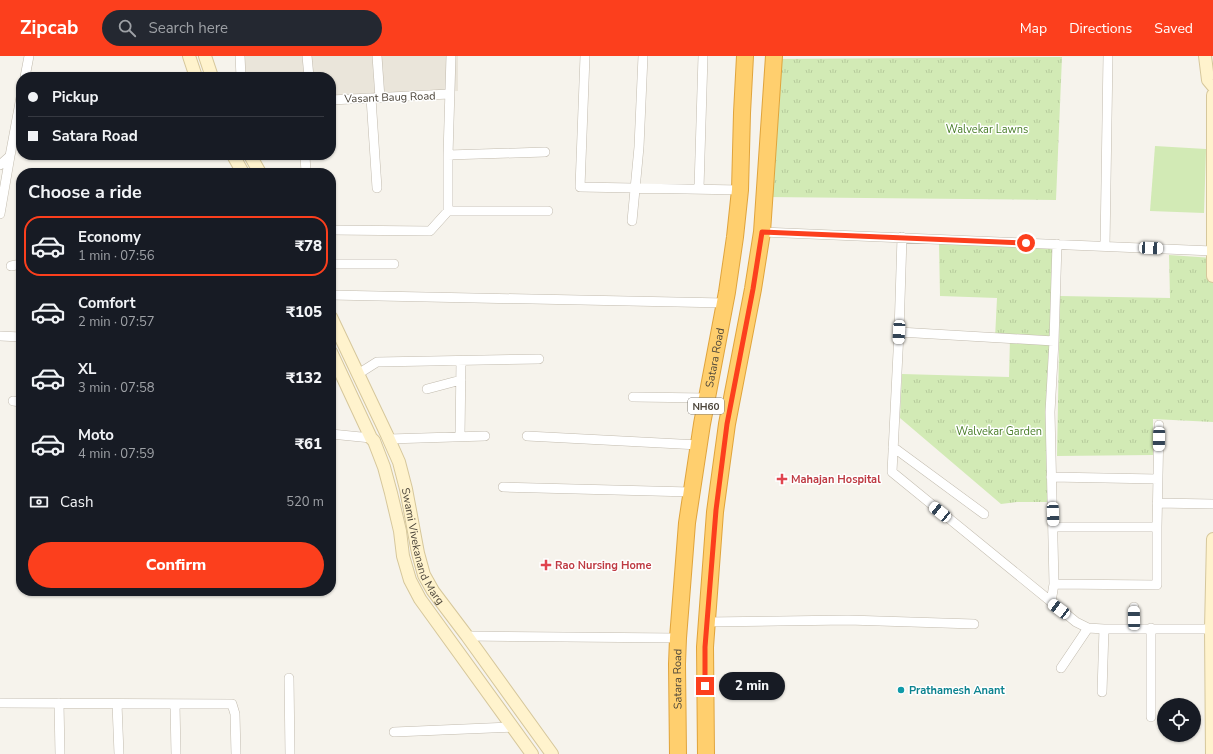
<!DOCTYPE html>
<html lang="en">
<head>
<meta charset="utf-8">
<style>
	:root { --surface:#171b24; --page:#242831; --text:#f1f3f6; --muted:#9ea1a6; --line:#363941; --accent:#fc3f1d }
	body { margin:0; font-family:"Nunito Sans",sans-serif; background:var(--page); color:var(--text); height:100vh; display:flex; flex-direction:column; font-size:15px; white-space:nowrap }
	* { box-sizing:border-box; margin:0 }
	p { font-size:13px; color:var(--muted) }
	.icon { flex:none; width:22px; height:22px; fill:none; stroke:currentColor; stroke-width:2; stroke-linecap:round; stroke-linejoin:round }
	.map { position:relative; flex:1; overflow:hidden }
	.side { position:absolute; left:16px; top:112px; width:320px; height:428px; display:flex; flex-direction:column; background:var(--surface); border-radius:16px; box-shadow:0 1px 3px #0004 }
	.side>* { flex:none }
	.top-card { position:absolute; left:16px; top:16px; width:320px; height:88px; border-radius:16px; box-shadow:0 1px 3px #0004; display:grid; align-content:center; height:88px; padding:0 12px; background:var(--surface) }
	.tools { position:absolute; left:1157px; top:642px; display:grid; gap:8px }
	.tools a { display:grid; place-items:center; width:44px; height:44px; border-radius:50%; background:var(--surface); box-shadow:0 1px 3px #0004; font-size:20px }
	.end { position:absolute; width:18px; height:18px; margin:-9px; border:5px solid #fc3f1d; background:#fff; box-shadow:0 0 0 2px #fff }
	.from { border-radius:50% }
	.bubble { position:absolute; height:28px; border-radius:14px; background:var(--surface); box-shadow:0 1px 3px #0004; font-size:13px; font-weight:800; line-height:28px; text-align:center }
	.car { position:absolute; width:12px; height:24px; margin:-12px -6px; border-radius:5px; box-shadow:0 0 3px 1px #0007; background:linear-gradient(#fff 24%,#345 0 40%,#fff 0 76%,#345 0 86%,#fff 0) }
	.top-card b { display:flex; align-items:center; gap:14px; height:38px; font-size:15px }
	.top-card b+b { border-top:1px solid var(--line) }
	.top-card i { width:10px; height:10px; background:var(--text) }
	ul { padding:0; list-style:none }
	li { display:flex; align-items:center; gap:12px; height:60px; margin:0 8px 6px; padding:0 4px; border:2px solid transparent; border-radius:16px }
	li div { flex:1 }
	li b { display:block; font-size:15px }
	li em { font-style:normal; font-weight:800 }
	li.selected { border-color:var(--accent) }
	li>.icon { width:36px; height:36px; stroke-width:1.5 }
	h2 { padding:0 12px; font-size:18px; line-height:48px }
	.pay { display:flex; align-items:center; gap:10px; height:44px; padding:0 12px; font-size:15px }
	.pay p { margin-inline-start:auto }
	.action { display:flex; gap:8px; margin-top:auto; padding:8px 12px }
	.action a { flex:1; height:46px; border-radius:24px; background:var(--accent); color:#fff; font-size:16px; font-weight:800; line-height:46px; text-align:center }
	header { display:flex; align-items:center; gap:24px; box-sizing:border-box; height:56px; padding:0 20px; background:var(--accent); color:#fff }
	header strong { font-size:19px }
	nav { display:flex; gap:22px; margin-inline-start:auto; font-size:14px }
	.search { width:280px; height:36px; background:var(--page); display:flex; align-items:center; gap:10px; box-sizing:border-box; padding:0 14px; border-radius:22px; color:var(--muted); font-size:15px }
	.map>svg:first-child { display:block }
	.residential { fill:#eae5da }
	.green { fill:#d2eab5 }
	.park { fill:url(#park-tufts) }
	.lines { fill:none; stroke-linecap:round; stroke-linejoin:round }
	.street-casing { stroke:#c2bbae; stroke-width:10 }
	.secondary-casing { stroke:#d6c79b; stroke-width:14 }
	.highway-casing { stroke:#e0a43c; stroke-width:18 }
	.street { stroke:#fff; stroke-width:9 }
	.secondary { stroke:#fff3cd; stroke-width:12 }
	.highway { stroke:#ffcf6e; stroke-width:16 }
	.route { stroke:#fc3f1d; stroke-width:5 }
	.health-dot { fill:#e0444e; stroke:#fff; stroke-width:1.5 }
	.culture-dot { fill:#0f9aa8; stroke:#fff; stroke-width:1.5 }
	.labels { text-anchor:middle; stroke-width:3; stroke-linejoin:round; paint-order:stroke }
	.shield { fill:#fff; stroke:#817c74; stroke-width:1 }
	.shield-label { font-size:10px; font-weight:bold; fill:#4b4439 }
	.street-label { font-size:11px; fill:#4b4439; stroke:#fff }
	.park-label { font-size:11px; fill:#4a7f2a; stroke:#fff }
	.health-label { font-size:11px; font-weight:bold; fill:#be3a42; stroke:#fff; text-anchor:start }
	.culture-label { font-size:11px; font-weight:bold; fill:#0d838f; stroke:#fff; text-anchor:start }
</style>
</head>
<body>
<header>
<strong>Zipcab</strong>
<div class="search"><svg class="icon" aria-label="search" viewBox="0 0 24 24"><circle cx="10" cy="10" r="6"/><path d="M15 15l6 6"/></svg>Search here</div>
<nav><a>Map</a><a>Directions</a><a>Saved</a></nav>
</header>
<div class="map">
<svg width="1213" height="698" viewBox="0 0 1213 698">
	<defs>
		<pattern id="park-tufts" width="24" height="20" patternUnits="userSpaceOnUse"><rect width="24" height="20" fill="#d2eab5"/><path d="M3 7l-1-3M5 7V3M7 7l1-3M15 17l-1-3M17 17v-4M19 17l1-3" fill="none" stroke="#b6ca9c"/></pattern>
	</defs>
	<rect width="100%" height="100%" fill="#f6f3ec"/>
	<!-- residential -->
	<path class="residential" d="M242,0H458V35L331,40V21H245Z"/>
	<!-- green -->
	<path class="green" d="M1155,90L1206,93L1204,157L1150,155Z"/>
	<!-- park -->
	<path class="park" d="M1062,1L1056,144L765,141L773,3Z
		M939,187L1057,188L1054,281L995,282L997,242L940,240Z
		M1169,199L1213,202V366L1153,363V399L1057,400L1060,240L1170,242Z
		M1010,282L1054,285L1052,446H1017L1001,448L900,362L902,318L1009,321Z"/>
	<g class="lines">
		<defs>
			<path id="street" d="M240,0L241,21
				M307,0L309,21
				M377,0L380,42
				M585,0L580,131L740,134
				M25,21L29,0
				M371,42L377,132
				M331,44L449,38
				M305,99L306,117
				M448,99L545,96
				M0,109L10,100L21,41
				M699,132L703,0
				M448,155V99L451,0
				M0,158L10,100
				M632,165L639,91L643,0
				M331,174L430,175L448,155H548
				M762,176L1213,195
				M902,181L899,276L892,416L1076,566L1088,572L1104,573H1211
				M1105,190L1108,0
				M331,208H394
				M11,210L21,208
				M331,239L725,247
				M899,276L1054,285
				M0,280L21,281
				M358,318L377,306L539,303
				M427,333L461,324
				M633,341L707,342
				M13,345L21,346
				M331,378L371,382
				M460,380L461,305
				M527,380L699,389
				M389,383L485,380
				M893,391L984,458
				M1051,421L1158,423
				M503,431L691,436
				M1157,447L1213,448
				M1053,471H1157
				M1054,528L1157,529V471L1159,369
				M1051,546L1054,528L1050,356L1054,285L1057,188
				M1134,551V572
				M706,566L848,564L974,568
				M1151,572V661
				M467,580L678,582
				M1061,612L1088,572
				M289,622L290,698
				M1102,636L1104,573
				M0,647L232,648L235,658L236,698
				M59,647L60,698
				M117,648L119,698
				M175,648L176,698
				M394,676L513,671"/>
			<g id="secondary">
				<path d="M189,0L196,21"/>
				<path d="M205,0L212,21"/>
				<path d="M1205,0L1208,24L1213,30"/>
				<path d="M1213,39V220"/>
				<path d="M233,99L243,117"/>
				<path d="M250,99L260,117"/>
				<path id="s1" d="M331,261L387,379L399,406L406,433L418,497L424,519L433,535L467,580L552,698"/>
				<path d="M331,296L371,382L374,385L384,411L391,437L400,475L403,500L410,524L420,543L532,698"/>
				<path d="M1212,698L1211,573L1213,483"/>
			</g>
			<g id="highway">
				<path id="s2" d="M678,698L677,608L678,582L687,467L702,368L727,236L735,181L740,134L742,57L745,0"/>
				<path d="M706,698L705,591L715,456L727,368L753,233L762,176L774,0"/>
			</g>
		</defs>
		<!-- street casing -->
		<use href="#street" class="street-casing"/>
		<!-- secondary casing -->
		<use href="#secondary" class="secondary-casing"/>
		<!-- highway casing -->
		<use href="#highway" class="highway-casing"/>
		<!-- street -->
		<use href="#street" class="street"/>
		<!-- secondary -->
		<use href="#secondary" class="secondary"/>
		<!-- highway -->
		<use href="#highway" class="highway"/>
	</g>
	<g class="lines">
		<!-- route -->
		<path class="route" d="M705,630V591L716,454L727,368L753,233L762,176L1026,187"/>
	</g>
	<!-- markers -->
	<g class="health-dot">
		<path d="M780 417h4v4h4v4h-4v4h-4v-4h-4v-4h4z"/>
		<path d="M544 503h4v4h4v4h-4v4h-4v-4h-4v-4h4z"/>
	</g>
	<circle class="culture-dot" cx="901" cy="634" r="4"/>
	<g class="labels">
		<!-- shield labels -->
		<rect class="shield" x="688" y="342" width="36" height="16" rx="3"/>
		<g class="shield-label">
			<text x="706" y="354">NH60</text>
		</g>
		<!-- street labels -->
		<g class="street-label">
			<text transform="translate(390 41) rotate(-2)" y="4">Vasant Baug Road</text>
			<text dy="4" stroke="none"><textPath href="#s2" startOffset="399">Satara Road</textPath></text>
			<text dy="4" stroke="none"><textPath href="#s1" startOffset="248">Swami Vivekanand Marg</textPath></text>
			<text dy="4" stroke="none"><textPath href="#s2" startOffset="75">Satara Road</textPath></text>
		</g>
		<!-- park labels -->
		<g class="park-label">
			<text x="987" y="77">Walvekar Lawns</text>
			<text x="999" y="379">Walvekar Garden</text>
		</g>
		<!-- health labels -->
		<g class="health-label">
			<text x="791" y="427">Mahajan Hospital</text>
			<text x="555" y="513">Rao Nursing Home</text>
		</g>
		<!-- culture labels -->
		<g class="culture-label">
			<text x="909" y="638">Prathamesh Anant</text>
		</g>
	</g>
</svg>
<div class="tools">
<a><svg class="icon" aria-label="locate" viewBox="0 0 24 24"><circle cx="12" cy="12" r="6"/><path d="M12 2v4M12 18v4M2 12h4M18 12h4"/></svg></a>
</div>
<i class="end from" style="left:1026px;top:187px"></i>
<i class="end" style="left:705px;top:630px"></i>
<div class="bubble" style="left:719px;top:616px;width:66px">2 min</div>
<i class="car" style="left:1151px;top:192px;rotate:93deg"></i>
<i class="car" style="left:899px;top:276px;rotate:183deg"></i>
<i class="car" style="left:1159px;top:383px;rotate:181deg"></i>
<i class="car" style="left:940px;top:456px;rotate:309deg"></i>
<i class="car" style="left:1053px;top:458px;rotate:178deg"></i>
<i class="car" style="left:1059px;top:553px;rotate:307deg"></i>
<i class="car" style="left:1134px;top:562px;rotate:359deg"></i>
<div class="top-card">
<b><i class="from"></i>Pickup</b>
<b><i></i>Satara Road</b>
</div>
<section class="side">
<h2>Choose a ride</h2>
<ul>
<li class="selected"><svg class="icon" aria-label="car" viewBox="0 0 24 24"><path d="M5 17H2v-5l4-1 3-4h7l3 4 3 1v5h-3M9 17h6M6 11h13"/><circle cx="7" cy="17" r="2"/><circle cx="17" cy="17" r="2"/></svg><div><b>Economy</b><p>1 min · 07:56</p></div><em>₹78</em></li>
<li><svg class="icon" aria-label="car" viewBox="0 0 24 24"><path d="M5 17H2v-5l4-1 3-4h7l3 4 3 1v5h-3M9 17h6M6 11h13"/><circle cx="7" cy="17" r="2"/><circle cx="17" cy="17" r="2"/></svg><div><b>Comfort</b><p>2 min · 07:57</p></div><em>₹105</em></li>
<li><svg class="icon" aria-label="car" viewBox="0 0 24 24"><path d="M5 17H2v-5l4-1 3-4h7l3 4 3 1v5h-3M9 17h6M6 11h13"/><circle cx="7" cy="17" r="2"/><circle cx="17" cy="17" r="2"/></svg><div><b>XL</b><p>3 min · 07:58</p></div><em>₹132</em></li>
<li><svg class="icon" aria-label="car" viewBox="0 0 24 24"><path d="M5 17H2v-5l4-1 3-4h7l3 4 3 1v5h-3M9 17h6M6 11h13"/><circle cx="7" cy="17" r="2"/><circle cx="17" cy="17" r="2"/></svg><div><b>Moto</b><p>4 min · 07:59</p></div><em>₹61</em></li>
</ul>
<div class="pay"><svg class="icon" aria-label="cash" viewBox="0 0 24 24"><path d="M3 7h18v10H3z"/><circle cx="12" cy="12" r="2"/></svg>Cash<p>520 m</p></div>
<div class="action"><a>Confirm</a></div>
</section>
</div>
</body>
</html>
